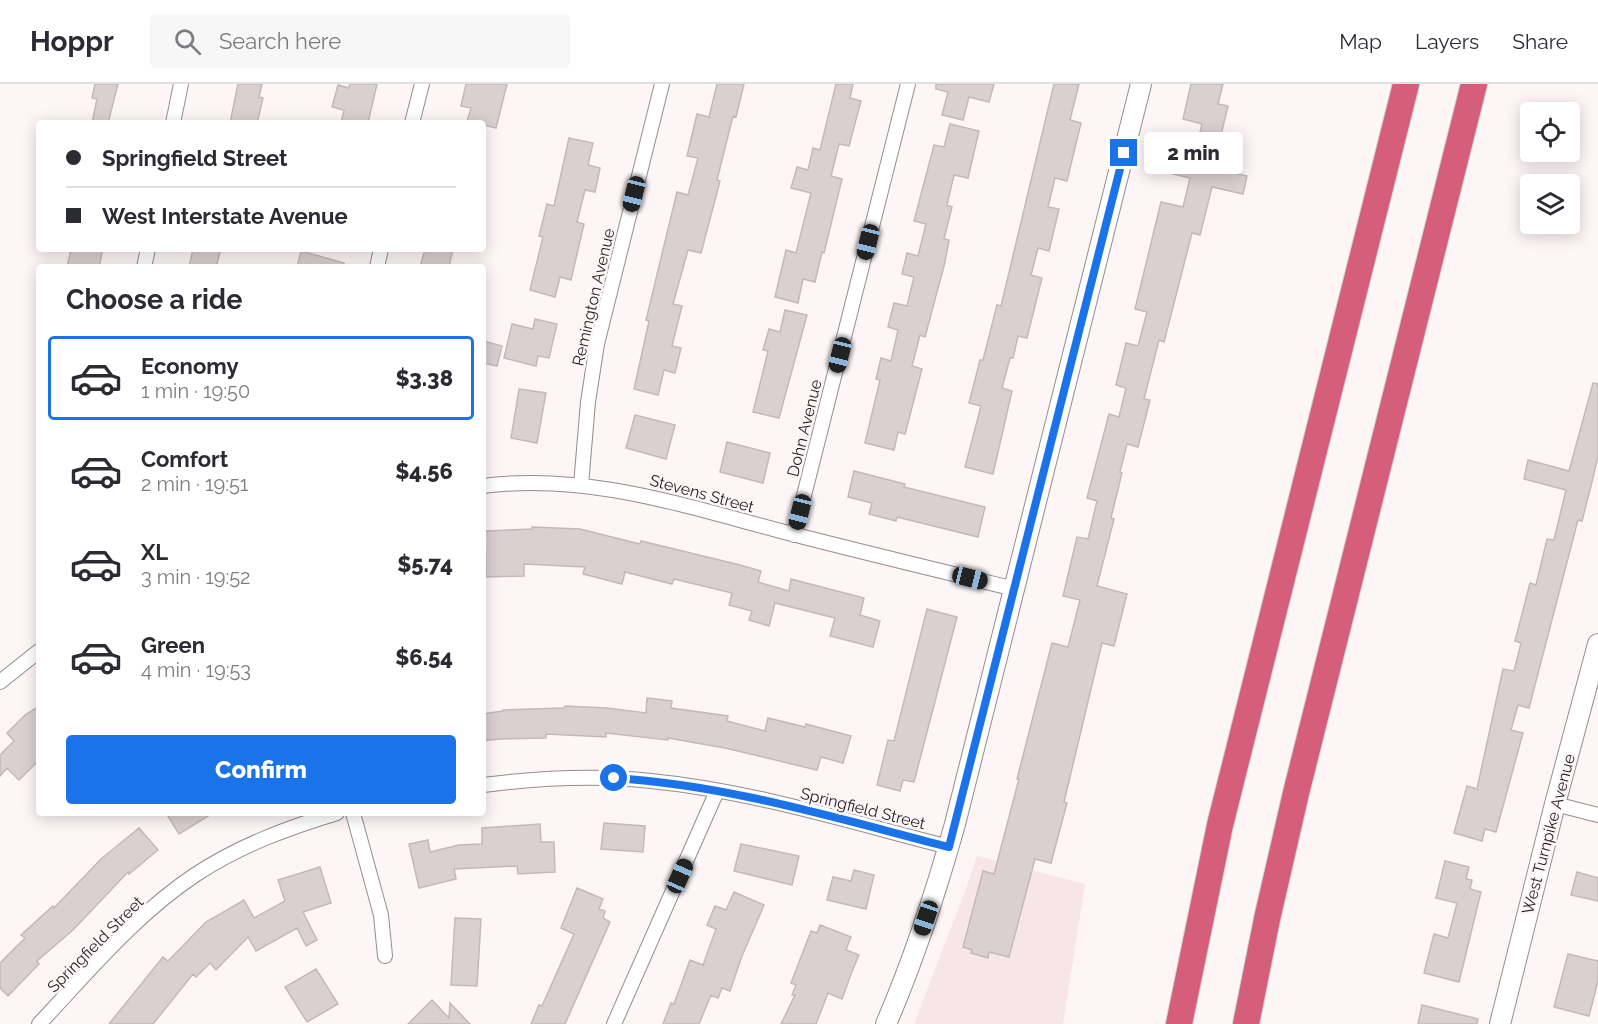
<!DOCTYPE html>
<html lang="en">
<head>
<meta charset="utf-8">
<style>
	:root { --surface:#fff; --page:#f7f7f7; --text:#2b2b33; --muted:#7c7c81; --line:#e1e1e2; --accent:#1a73e8 }
	body { margin:0; font-family:Raleway,sans-serif; background:var(--page); color:var(--text); height:100vh; display:flex; flex-direction:column; font-size:22px; white-space:nowrap }
	* { box-sizing:border-box; margin:0 }
	p { font-size:20px; color:var(--muted) }
	.icon { flex:none; width:33px; height:33px; fill:none; stroke:currentColor; stroke-width:2; stroke-linecap:round; stroke-linejoin:round }
	.map { position:relative; flex:1; overflow:hidden }
	.details { position:absolute; left:36px; top:180px; width:450px; height:552px; display:flex; flex-direction:column; background:var(--surface); border-radius:6px; box-shadow:0 3px 15px #0003 }
	.details>* { flex:none }
	.top-card { position:absolute; left:36px; top:36px; width:450px; height:132px; border-radius:6px; box-shadow:0 3px 15px #0003; display:grid; align-content:center; height:132px; padding:0 30px; background:var(--surface) }
	.fabs { position:absolute; left:1520px; top:18px; display:grid; gap:12px }
	.fabs a { display:grid; place-items:center; width:60px; height:60px; border-radius:6px; background:var(--surface); box-shadow:0 3px 15px #0003; font-size:30px }
	.end { position:absolute; width:27px; height:27px; margin:-14px; border:8px solid #1a73e8; background:#fff; box-shadow:0 0 0 3px #fff }
	.from { border-radius:50% }
	.bubble { position:absolute; height:42px; border-radius:6px; background:var(--surface); box-shadow:0 3px 15px #0003; font-size:20px; font-weight:800; line-height:42px; text-align:center }
	.car { position:absolute; width:18px; height:36px; margin:-18px -9px; border-radius:8px; box-shadow:0 0 4px 2px #0007; background:linear-gradient(#222 24%,#8ab4d8 0 40%,#222 0 76%,#8ab4d8 0 86%,#222 0) }
	.top-card b { display:flex; align-items:center; gap:21px; height:57px; font-size:22px }
	.top-card b+b { border-top:2px solid var(--line) }
	.top-card i { width:15px; height:15px; background:var(--text) }
	ul { padding:0; list-style:none }
	li { display:flex; align-items:center; gap:18px; height:84px; margin:0 12px 9px; padding:0 18px; border:3px solid transparent; border-radius:6px }
	li div { flex:1 }
	li b { display:block; font-size:22px }
	li em { font-style:normal; font-weight:800 }
	li.current { border-color:var(--accent) }
	li>.icon { width:54px; height:54px; stroke-width:1.5 }
	h2 { padding:0 30px; font-size:27px; line-height:72px }
	.cta { display:flex; gap:12px; margin-top:auto; padding:12px 30px }
	.cta a { flex:1; height:69px; border-radius:6px; background:var(--accent); color:#fff; font-size:24px; font-weight:800; line-height:69px; text-align:center }
	header { display:flex; align-items:center; gap:36px; box-sizing:border-box; height:84px; padding:0 30px; background:var(--surface); border-bottom:2px solid var(--line) }
	header strong { font-size:28px }
	nav { display:flex; gap:33px; margin-inline-start:auto; font-size:21px }
	.search { width:420px; height:54px; background:var(--page); display:flex; align-items:center; gap:15px; box-sizing:border-box; padding:0 21px; border-radius:6px; color:var(--muted); font-size:22px }
	.map>svg:first-child { display:block }
	.built { fill:#f8e5e8 }
	.building { fill:#dad0d1; stroke:#c3b9bb; stroke-width:1.5 }
	.lines { fill:none; stroke-linecap:round; stroke-linejoin:round }
	.street-casing { stroke:#958c8d; stroke-width:16 }
	.secondary-casing { stroke:#958c8d; stroke-width:22 }
	.highway-casing { stroke:#d3d2d2; stroke-width:28 }
	.street { stroke:#fff; stroke-width:14 }
	.secondary { stroke:#fff; stroke-width:20 }
	.highway { stroke:#d55e7b; stroke-width:26 }
	.route { stroke:#1a73e8; stroke-width:8 }
	.labels { text-anchor:middle; stroke-width:5; stroke-linejoin:round; paint-order:stroke }
	.street-label { font-size:16px; fill:#221e1f; stroke:#fef5f7 }
</style>
</head>
<body>
<header>
<strong>Hoppr</strong>
<div class="search"><svg class="icon" aria-label="search" viewBox="0 0 24 24"><circle cx="10" cy="10" r="6"/><path d="M15 15l6 6"/></svg>Search here</div>
<nav><a>Map</a><a>Layers</a><a>Share</a></nav>
</header>
<div class="map">
<svg width="1598" height="940" viewBox="0 0 1598 940">
	<rect width="100%" height="100%" fill="#fef5f7"/>
	<!-- built -->
	<path class="built" d="M977,772L1085,800L1063,940H914L967,802Z"/>
	<!-- building -->
	<path class="building" d="M95,0H118L108,39H92L97,15L92,14Z
		M238,0H262L259,13L263,14L257,39H230Z
		M350,0H377L368,39H341L344,26L332,23L338,1L349,4Z
		M466,0H507L496,44L483,41V39L467,37L471,24L461,22Z
		M717,0H744L736,33L733,32L717,96L720,97L701,169L688,166L673,220L682,222L672,262L681,264L675,289L664,286L658,311L634,305L649,237L646,236L677,108L688,111L698,74L687,72L697,30L709,33Z
		M836,0H853L850,14L861,17L849,62L839,60L831,92L842,95L824,169L822,168L815,198L803,195L798,219L775,213L786,166L796,169L811,109L791,104L797,83L808,86L813,64L820,66Z
		M936,0H994L989,18L969,13L963,36L942,31L948,8L936,5Z
		M1054,0H1079L1070,36L1081,39L1067,97L1055,94L1048,123L1059,125L1049,167L1038,164L1031,191L1042,194L1027,254L1018,252L1013,274H1010L1002,304L1012,307L993,390L965,383L981,322L969,319L980,276H983L997,221L1001,222Z
		M1191,0H1223L1218,20L1228,22L1219,59L1226,61L1220,86L1247,92L1243,110L1212,103L1200,151L1192,149L1164,258L1159,256L1144,315L1150,316L1138,363L1127,360L1120,388L1122,389L1111,434L1114,435L1097,502L1127,510L1114,562L1102,559L1064,718L1067,719L1051,779L1035,775L1009,873L989,868L988,874L971,869L972,866L963,863L983,787L994,790L1019,695H1017L1052,559L1068,563L1080,516L1063,512L1077,453L1088,455L1097,417L1087,414L1109,330L1119,333L1126,304L1116,301L1126,259L1138,262L1147,228L1135,225L1161,118L1183,123L1190,94L1169,89L1174,69L1194,74L1202,40L1183,35Z
		M950,40L979,47L968,94L954,91L947,121L952,123L944,155L949,156L945,178L925,253L920,251L912,282L922,285L905,350L898,348L894,366L865,359L880,296L876,295L881,274L891,277L898,246L888,243L894,219L907,222L914,193L902,190L907,169L918,172L926,140L914,137L934,61L944,63Z
		M569,54L593,59L588,81L600,84L595,108L585,106L577,138L584,140L571,196L560,193L555,213L530,206L543,153L539,152L547,120L554,122Z
		M71,165H103L99,183H67Z
		M193,165H221L216,183H189Z
		M425,165H453L449,183H420Z
		M301,167L344,179V183H297Z
		M785,226L807,231L779,334L753,328L768,267L763,266L769,245L780,248Z
		M535,235L557,240L549,274L538,272L536,282L504,274L512,240L533,245Z
		M483,257L502,262L497,282L483,279Z
		M1593,299L1598,300V372L1592,398L1582,437L1578,436L1529,624L1518,621L1511,646L1523,649L1496,748L1485,745L1482,757L1454,749L1467,702L1477,705L1503,585L1514,587L1521,559L1515,557L1530,499L1536,501L1547,455L1554,456L1566,406L1524,395L1528,376L1569,387Z
		M519,305L546,309L537,359L511,354Z
		M635,331L675,341L666,375L626,364Z
		M727,358L770,369L763,399L720,388Z
		M854,387L905,400L904,403L985,423L978,453L897,433L896,437L869,430L872,419L848,413Z
		M532,443L580,445L640,460L641,457L740,481L761,487L758,498L789,507L791,495L864,514L860,531L880,537L873,563L830,552L835,534L775,519L769,542L749,536L752,527L729,521L732,509L674,495L672,500L625,488L622,500L583,490L585,483L524,480V492L486,493L485,447L532,445Z
		M927,525L957,533L914,698L903,696L900,707L877,701L888,656L894,657Z
		M647,614L672,617L671,624L728,632L727,637L765,647L768,634L805,643L806,640L851,652L843,679L821,673L817,686L725,664L668,654V656L606,649V653L546,650V654L499,655L483,657V630L503,627V626L564,624L565,622L607,624L646,629Z
		M39,622V676L19,696L7,684L0,692V671L14,657L7,649L25,631Z
		M166,729H213L179,750Z
		M604,739L645,742L643,768L601,765Z
		M540,740L541,758H554L555,788L518,790L517,782L454,785L456,795L419,804L409,760L428,756L430,768L459,761L482,760V744Z
		M139,744L158,766L129,790L128,788L73,846L37,877L39,880L8,912L0,904V879L25,854L21,851L53,822L54,824L101,775Z
		M741,760L799,772L792,801L734,787Z
		M1445,777L1469,783L1466,795L1472,796L1470,805L1481,808L1459,898L1424,889L1434,850L1448,854L1457,819L1436,814Z
		M320,783L331,819L303,828L317,856L306,862L297,844L256,867L248,853L216,886L210,879L196,893L193,890L153,940H109L163,873L168,877L206,838L244,816L254,834L285,817L278,796Z
		M854,786L874,791L866,825L827,816L833,793L851,797Z
		M1577,788L1598,794V817L1571,811Z
		M577,804L603,815L599,825L605,827L603,834L610,838L565,940H531L539,921L542,922L574,850L561,844Z
		M734,808L764,821L742,872L730,907L722,904L718,914L711,911L699,940H663L671,919L674,920L690,876L703,881L716,845L707,841L715,822L726,826Z
		M455,834L481,835L477,902L451,901Z
		M820,841L851,853L846,866L859,871L851,890L842,915L828,909L816,940H781L795,911H792L796,901L791,899L811,847L817,849Z
		M1568,870L1598,877V897L1589,932L1554,923Z
		M316,885L338,920L307,938L285,903Z
		M432,916L449,934L450,919L470,940H408Z
		M1422,921L1478,935L1477,940H1418Z"/>
	<g class="lines">
		<defs>
			<path id="street" d="M173,39L181,0
				M412,39L422,0
				M144,183L148,165
				M377,183L381,165
				M581,401L588,318L597,260L662,0
				M483,402C589,388 691,424 792,450C866,469 941,487 1015,505
				M794,451L908,0
				M0,598L39,567
				M483,701C538,694 595,691 651,697C752,707 851,738 949,763
				M1555,720L1598,731
				M353,729L381,831L385,872
				M39,940C88,888 135,831 195,791C239,762 287,744 337,729
				M614,940L717,707"/>
			<path id="secondary" d="M886,940C914,875 936,808 955,740L1141,0
				M1500,940L1555,720L1598,560"/>
			<path id="highway" d="M1179,940L1220,741L1406,0
				M1246,940L1267,835L1296,709L1474,0"/>
		</defs>
		<!-- street casing -->
		<use href="#street" class="street-casing"/>
		<!-- secondary casing -->
		<use href="#secondary" class="secondary-casing"/>
		<!-- highway casing -->
		<use href="#highway" class="highway-casing"/>
		<!-- street -->
		<use href="#street" class="street"/>
		<!-- secondary -->
		<use href="#secondary" class="secondary"/>
		<!-- highway -->
		<use href="#highway" class="highway"/>
	</g>
	<g class="lines">
		<!-- route -->
		<path class="route" d="M614,694C728,701 839,735 949,763L1124,69"/>
	</g>
	<g class="labels">
		<!-- street labels -->
		<g class="street-label">
			<text transform="translate(593 213) rotate(-77)" y="6">Remington Avenue</text>
			<text transform="translate(804 344) rotate(-76)" y="6">Dohn Avenue</text>
			<text transform="translate(702 409) rotate(15)" y="6">Stevens Street</text>
			<text transform="translate(863 724) rotate(14)" y="6">Springfield Street</text>
			<text transform="translate(1548 750) rotate(-75)" y="6">West Turnpike Avenue</text>
			<text transform="translate(95 860) rotate(-45)" y="6">Springfield Street</text>
		</g>
	</g>
</svg>
<div class="fabs">
<a><svg class="icon" aria-label="locate" viewBox="0 0 24 24"><circle cx="12" cy="12" r="6"/><path d="M12 2v4M12 18v4M2 12h4M18 12h4"/></svg></a>
<a><svg class="icon" aria-label="layers" viewBox="0 0 24 24"><path d="M12 4l9 5-9 5-9-5zM3 14l9 5 9-5"/></svg></a>
</div>
<i class="end from" style="left:614px;top:694px"></i>
<i class="end" style="left:1124px;top:69px"></i>
<div class="bubble" style="left:1144px;top:48px;width:99px">2 min</div>
<i class="car" style="left:634px;top:110px;rotate:194deg"></i>
<i class="car" style="left:868px;top:158px;rotate:194deg"></i>
<i class="car" style="left:840px;top:271px;rotate:194deg"></i>
<i class="car" style="left:800px;top:428px;rotate:194deg"></i>
<i class="car" style="left:970px;top:494px;rotate:104deg"></i>
<i class="car" style="left:680px;top:792px;rotate:24deg"></i>
<i class="car" style="left:926px;top:834px;rotate:199deg"></i>
<div class="top-card">
<b><i class="from"></i>Springfield Street</b>
<b><i></i>West Interstate Avenue</b>
</div>
<section class="details">
<h2>Choose a ride</h2>
<ul>
<li class="current"><svg class="icon" aria-label="car" viewBox="0 0 24 24"><path d="M5 17H2v-5l4-1 3-4h7l3 4 3 1v5h-3M9 17h6M6 11h13"/><circle cx="7" cy="17" r="2"/><circle cx="17" cy="17" r="2"/></svg><div><b>Economy</b><p>1 min · 19:50</p></div><em>$3.38</em></li>
<li><svg class="icon" aria-label="car" viewBox="0 0 24 24"><path d="M5 17H2v-5l4-1 3-4h7l3 4 3 1v5h-3M9 17h6M6 11h13"/><circle cx="7" cy="17" r="2"/><circle cx="17" cy="17" r="2"/></svg><div><b>Comfort</b><p>2 min · 19:51</p></div><em>$4.56</em></li>
<li><svg class="icon" aria-label="car" viewBox="0 0 24 24"><path d="M5 17H2v-5l4-1 3-4h7l3 4 3 1v5h-3M9 17h6M6 11h13"/><circle cx="7" cy="17" r="2"/><circle cx="17" cy="17" r="2"/></svg><div><b>XL</b><p>3 min · 19:52</p></div><em>$5.74</em></li>
<li><svg class="icon" aria-label="car" viewBox="0 0 24 24"><path d="M5 17H2v-5l4-1 3-4h7l3 4 3 1v5h-3M9 17h6M6 11h13"/><circle cx="7" cy="17" r="2"/><circle cx="17" cy="17" r="2"/></svg><div><b>Green</b><p>4 min · 19:53</p></div><em>$6.54</em></li>
</ul>
<div class="cta"><a>Confirm</a></div>
</section>
</div>
</body>
</html>
